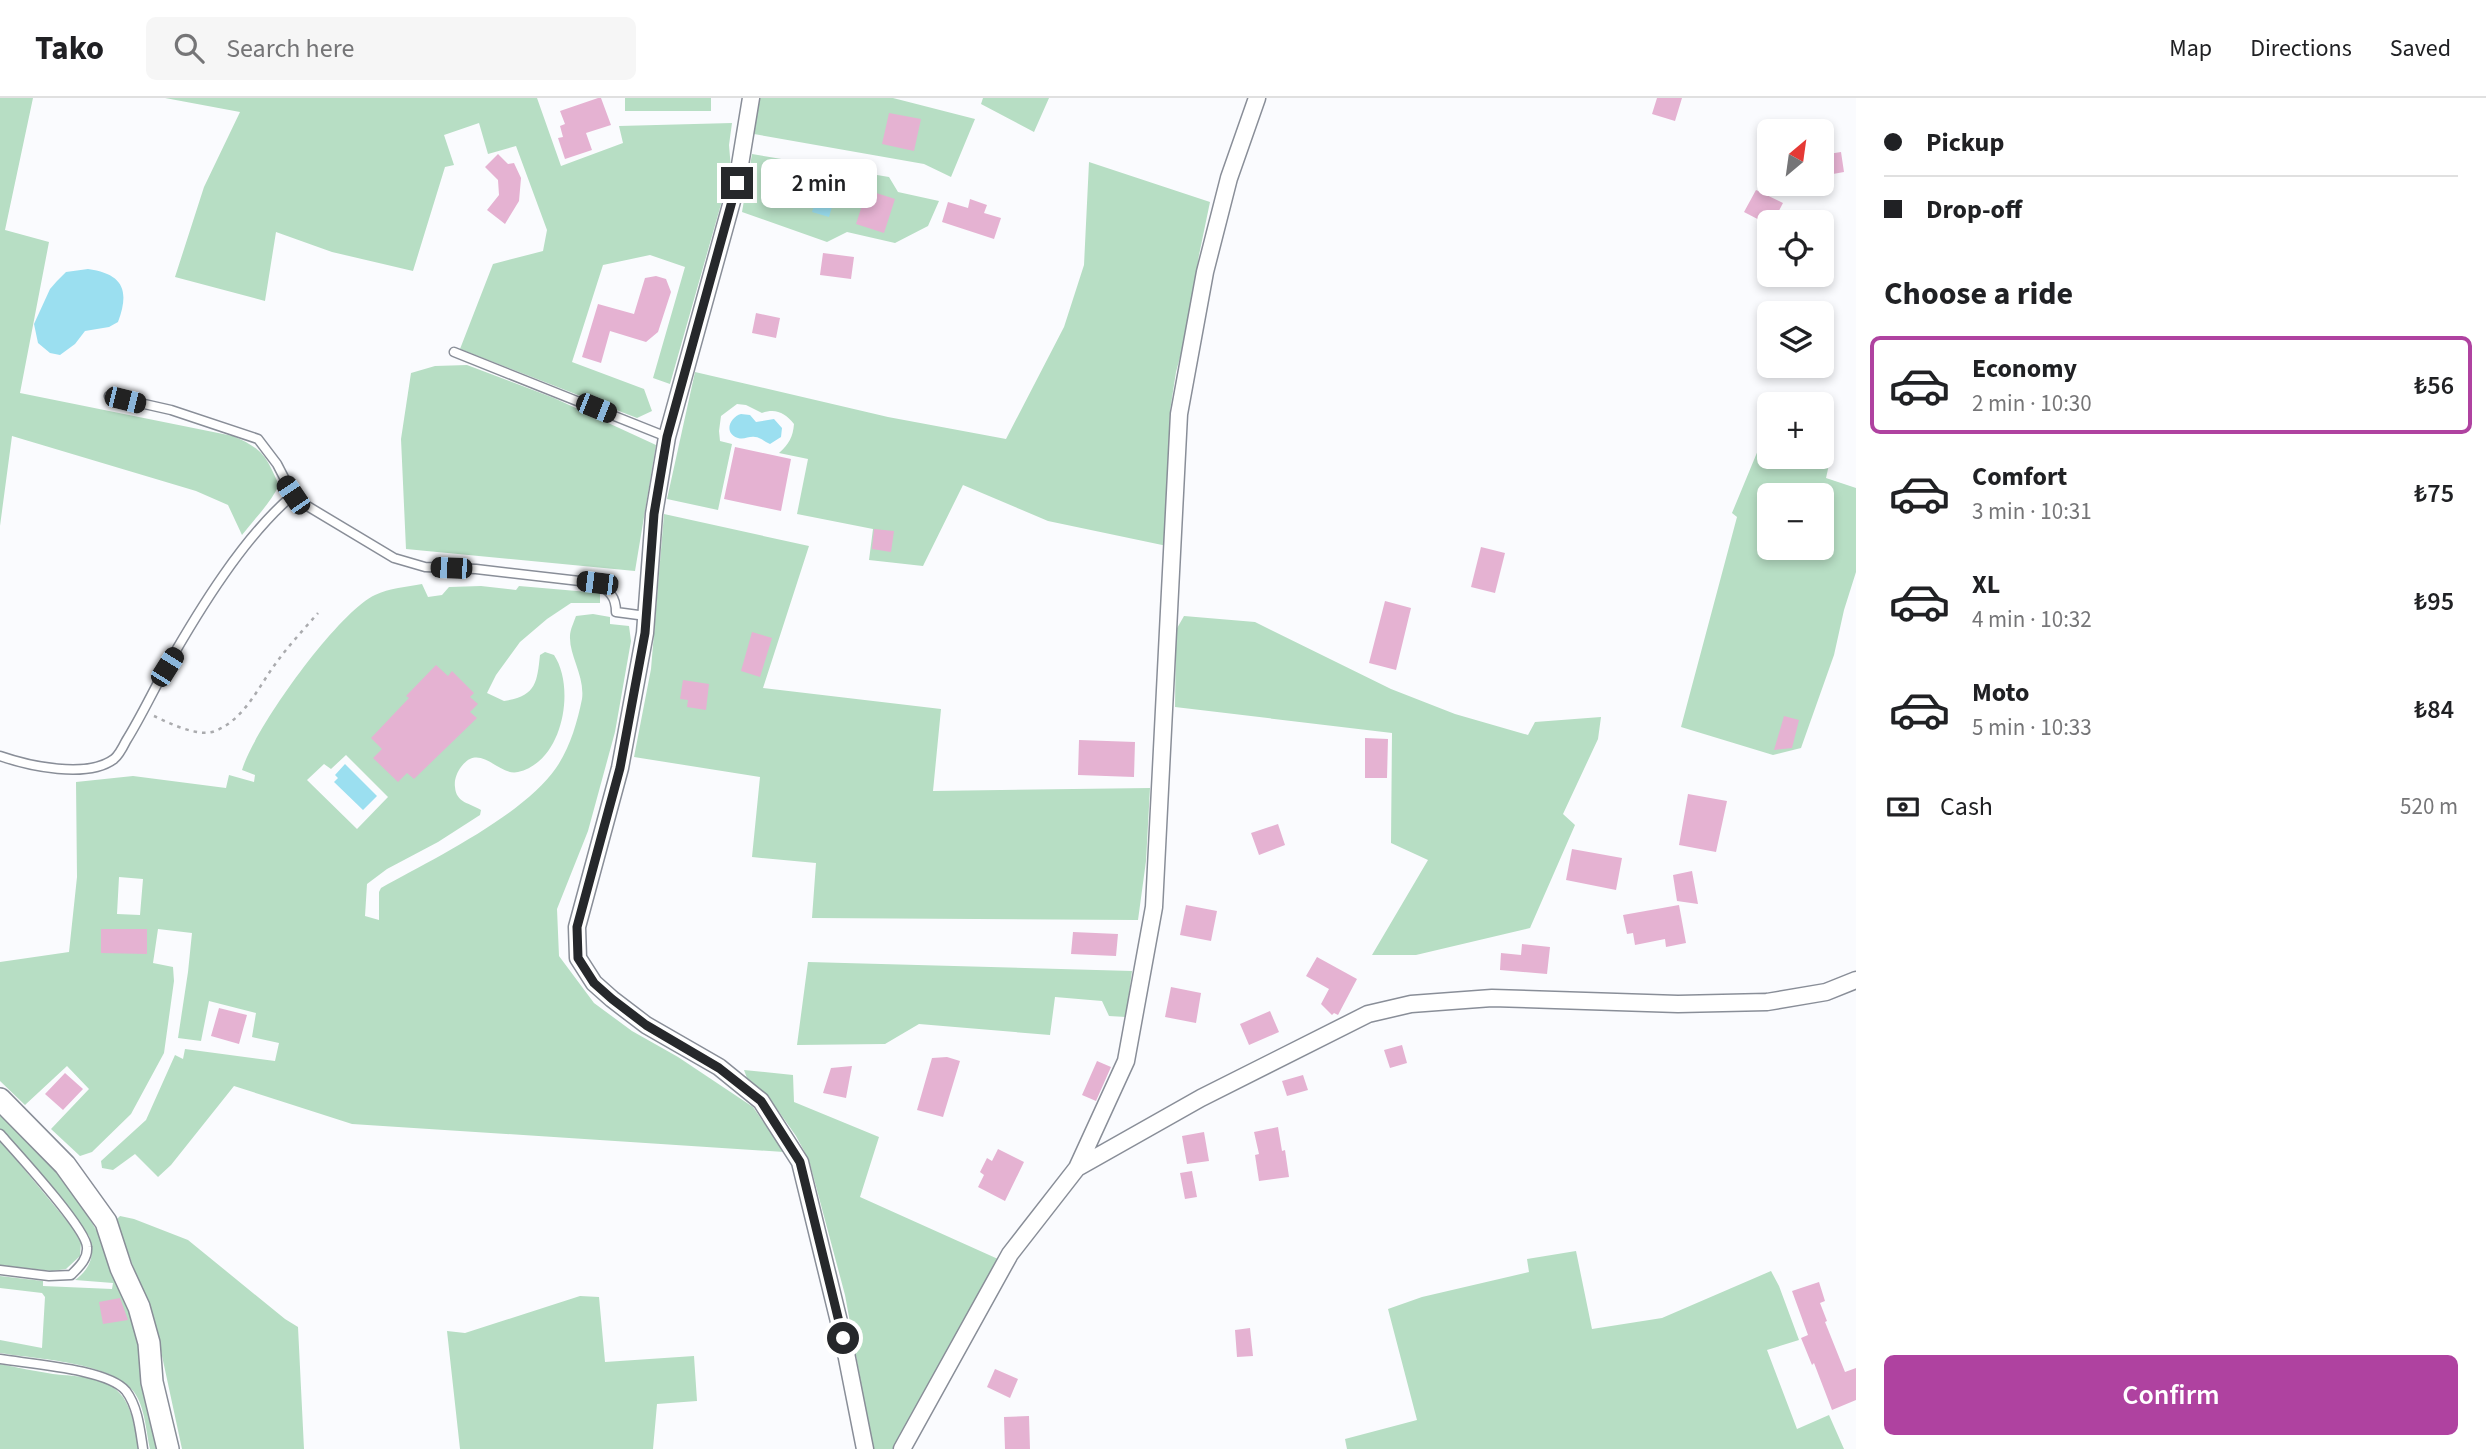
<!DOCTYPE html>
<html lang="en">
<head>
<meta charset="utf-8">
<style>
	:root { --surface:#fff; --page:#f6f6f6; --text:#202124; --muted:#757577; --line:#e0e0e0; --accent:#af42a0 }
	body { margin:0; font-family:"Source Sans 3",sans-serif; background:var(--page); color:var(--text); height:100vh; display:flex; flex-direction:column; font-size:26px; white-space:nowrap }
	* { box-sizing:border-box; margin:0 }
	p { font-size:23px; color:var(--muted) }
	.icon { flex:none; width:38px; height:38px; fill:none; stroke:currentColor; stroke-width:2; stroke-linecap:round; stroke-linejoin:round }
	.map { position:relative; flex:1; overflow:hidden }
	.side { display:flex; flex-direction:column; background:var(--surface); width:630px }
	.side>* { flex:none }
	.guide { display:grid; align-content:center; height:154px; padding:0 28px; background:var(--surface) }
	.needle { width:46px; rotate:29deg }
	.controls { position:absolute; left:1757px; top:21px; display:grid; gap:14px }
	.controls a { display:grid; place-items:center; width:77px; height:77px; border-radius:10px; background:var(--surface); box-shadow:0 4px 10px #0003; font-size:35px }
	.end { position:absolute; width:32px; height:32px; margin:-16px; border:9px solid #26282b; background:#fff; box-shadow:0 0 0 4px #fff }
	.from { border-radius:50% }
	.bubble { position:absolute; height:49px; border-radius:10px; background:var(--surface); box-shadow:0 4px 10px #0003; font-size:23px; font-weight:600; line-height:49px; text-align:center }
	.car { position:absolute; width:21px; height:42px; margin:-21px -10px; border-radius:9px; box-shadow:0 0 5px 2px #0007; background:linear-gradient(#222 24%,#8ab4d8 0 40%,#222 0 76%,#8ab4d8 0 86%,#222 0) }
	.guide b { display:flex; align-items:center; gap:24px; height:66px; font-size:26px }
	.guide b+b { border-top:2px solid var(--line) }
	.guide i { width:18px; height:18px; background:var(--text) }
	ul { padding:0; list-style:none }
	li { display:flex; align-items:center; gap:21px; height:98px; margin:0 14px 10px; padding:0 14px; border:4px solid transparent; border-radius:10px }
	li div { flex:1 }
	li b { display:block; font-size:26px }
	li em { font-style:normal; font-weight:600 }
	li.active { border-color:var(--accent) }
	li>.icon { width:63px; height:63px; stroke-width:1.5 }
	h2 { padding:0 28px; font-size:32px; line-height:84px }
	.pay { display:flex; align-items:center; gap:18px; height:77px; padding:0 28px; font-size:26px }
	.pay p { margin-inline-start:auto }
	.action { display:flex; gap:14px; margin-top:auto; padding:14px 28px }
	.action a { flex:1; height:80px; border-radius:10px; background:var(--accent); color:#fff; font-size:28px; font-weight:600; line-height:80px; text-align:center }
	header { display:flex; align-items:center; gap:42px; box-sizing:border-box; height:98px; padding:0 35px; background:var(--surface); border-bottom:2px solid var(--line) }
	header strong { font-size:33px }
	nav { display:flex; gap:38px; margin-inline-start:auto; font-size:24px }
	.search { width:490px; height:63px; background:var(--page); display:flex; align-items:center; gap:18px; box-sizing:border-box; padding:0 24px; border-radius:10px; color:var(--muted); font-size:26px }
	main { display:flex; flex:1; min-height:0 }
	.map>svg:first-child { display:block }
	.green { fill:#b7dec4; fill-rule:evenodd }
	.water { fill:#9bdff0 }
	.building { fill:#e5b2d2 }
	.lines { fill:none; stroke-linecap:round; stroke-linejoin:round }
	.lane-casing { stroke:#898e98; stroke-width:11 }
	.street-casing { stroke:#898e98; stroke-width:19 }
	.secondary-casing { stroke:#898e98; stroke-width:24 }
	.path { stroke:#aaabae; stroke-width:2.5; stroke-dasharray:3.5 5; stroke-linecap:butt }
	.lane { stroke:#fff; stroke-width:8 }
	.street { stroke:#fff; stroke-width:16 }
	.secondary { stroke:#fff; stroke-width:21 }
	.route { stroke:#26282b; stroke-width:9 }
</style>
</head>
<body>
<header>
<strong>Tako</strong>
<div class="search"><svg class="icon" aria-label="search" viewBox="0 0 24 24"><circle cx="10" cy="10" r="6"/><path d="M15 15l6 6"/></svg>Search here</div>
<nav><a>Map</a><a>Directions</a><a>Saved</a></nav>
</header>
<main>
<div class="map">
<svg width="1856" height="1351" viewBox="0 0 1856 1351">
	<rect width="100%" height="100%" fill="#fafbfe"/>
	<!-- green -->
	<path class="green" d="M0,0H33L5,132L49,144L20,295L233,338C263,351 266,358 279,387C270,406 255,420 242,437L228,407L196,393L12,338L0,428Z
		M165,0H537L561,68L623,45L619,28L732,25L729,47L731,71L670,286L653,280L685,169L650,157L603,167L572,264L644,291L652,313L637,320L460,251L493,166L543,153L547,132L516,48L488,56L479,25L444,37L454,67L445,69L413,173L332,154L276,134L265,203L175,179L204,89L240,14Z
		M625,0H711V13H625Z
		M760,0H893L975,21L951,79L924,66L754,36Z
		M983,0H1049L1034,34L981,6Z
		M752,56L889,79L898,94L939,103L928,128L895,145L847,134L827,144L742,114Z
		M1089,64L1210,104L1199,157L1188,230L1176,274L1170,313L1167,448L1048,423L963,387L923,468L869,462L873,431L797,416L808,361L779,355C789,346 793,339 794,326C785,315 776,310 762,315L746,307L737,306L721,318L719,333L720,343L732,346L718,412L667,401L695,274L888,319L1006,341L1064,229L1084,167Z
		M467,267L554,300L656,347L635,473L406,451L401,341L411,275L435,268Z
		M1768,328L1769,359H1822L1830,362L1826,380L1856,390V474L1844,512L1834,557L1801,650L1773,657L1681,629L1737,419L1732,415ZM1769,397H1822V450H1769Z
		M664,416L809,448L763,590L941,611L933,693L1150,690L1146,763L1138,822L812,820L816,765L752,759L760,679L634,659L651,571Z
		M422,486L428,499L442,497L449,489L481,488L516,492L519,488L600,495V505H571L547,521L520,544L496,577L487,595L504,603C536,598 537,585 540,557L545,554L554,557C576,590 563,664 518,674C499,679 480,643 461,669C457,674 454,682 455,689C456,705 470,705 481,712L480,717L438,744L387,771L367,786L365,818L379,822V794L381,790C431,762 524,717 556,670C570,650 577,625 582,601C585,578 569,558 570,538C570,532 574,524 576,518L593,516L610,519V526L629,528L631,543L615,634L588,733L557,811L559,858L594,905L632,933L678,959L753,1009L784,1054L352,1026L234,988L171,1067L158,1079L135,1056L113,1072L102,1070L101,1063L146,1022L175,957L183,961L185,951L275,963L279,945L252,939L256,915L209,903L201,943L178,940L188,874L192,835L158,831L153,865L173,869L174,883L164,955L131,1016L92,1054L80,1058L51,1031L89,991L67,968L25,1007L0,983V864L69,854L77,779L76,684L133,678L226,690L229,677L254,684L255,677L242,672C254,631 337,515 375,497C389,490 407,489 422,486ZM346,657L388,699L357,731L307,682L324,666L331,671ZM119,779L143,781L140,817L117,816Z
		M1184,518L1255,524L1391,591L1455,616L1528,637L1535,624L1601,619L1598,641L1563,716L1575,727L1530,830L1416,857H1372L1428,762L1391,745L1392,635L1175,609L1176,532Z
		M808,864L1132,873L1126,919L1109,918L1102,903L1055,899L1050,937L919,926L885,946L797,947Z
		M744,972L793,977L794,1004L879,1039L860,1099L998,1161L893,1351H873L845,1197L809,1062L796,1038L770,1001L747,980Z
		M0,1015L57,1073L81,1106L98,1135L143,1244L139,1261L145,1278L161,1351H150C146,1333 145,1309 134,1294C112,1264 35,1261 0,1255V1242L42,1250L45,1199L42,1195L0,1190V1178L43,1183V1188L112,1191L113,1185L75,1182C90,1171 96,1157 89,1138L0,1032Z
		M0,1042L72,1129L81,1145L80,1158L66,1171L52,1173L0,1167Z
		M120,1118L134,1121L188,1142L285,1221L298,1229L304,1351H182L156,1230L116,1122Z
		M1576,1153L1592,1231L1662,1220L1771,1173L1779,1188L1799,1242L1767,1252L1797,1331L1829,1317L1844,1351H1347L1345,1341L1417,1322L1388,1211L1422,1199L1529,1174L1527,1161Z
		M580,1198L599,1199L605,1264L694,1258L697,1303L657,1306L653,1351H460L447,1233L465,1235Z
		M0,1266C18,1270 36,1273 53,1276C77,1279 107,1277 123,1299C133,1314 136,1334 138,1351H0Z"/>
	<!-- water -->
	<path class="water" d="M821,83L838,89L829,119L812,114Z
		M88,171C123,176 130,192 118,224L109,229L85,233L75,246L60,257L50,255L38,245L34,226L50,191L57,183L66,174Z
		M741,316L750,317L756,324L774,321L782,330L781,339L770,346C765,344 760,339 755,339C749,338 744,342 738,340C723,335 730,319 741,316Z
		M345,666L377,698L363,712L334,684L338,680L335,677Z"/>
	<!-- building -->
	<path class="building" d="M598,0H601L611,27L586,35L592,52L565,61L558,40L563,39L560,28L565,26L560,13Z
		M1657,0H1682L1675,23L1652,16Z
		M889,15L921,21L914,53L882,46Z
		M1841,54L1844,74L1822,78V57Z
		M498,56L508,66L514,65L521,80L519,103L505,126L487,112L499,97L498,82L485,69Z
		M867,92L895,101L884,135L856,126Z
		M1756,92L1783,105L1773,124H1769V127L1744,114Z
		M970,101L987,107L984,115L1001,120L994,141L942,124L948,104L968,110Z
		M823,155L854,159L851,181L820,177Z
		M656,178L666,181L671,194L658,234L646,244L610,233L601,265L582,259L598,206L634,216L645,180Z
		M756,215L780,220L776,240L752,235Z
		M735,349L791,361L781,413L724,401Z
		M874,431L894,433L891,454L872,451Z
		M1481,449L1505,455L1495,495L1471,489Z
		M1385,503L1411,510L1396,572L1369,565Z
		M752,534L772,540L760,579L741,573Z
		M436,567L448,578L452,573L474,595L470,599L478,606L470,614L477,620L414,681L407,675L398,684L373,660L382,651L371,640L409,600L406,598Z
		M683,582L709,586L706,612L687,609L688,602L680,601Z
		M1784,618L1799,622L1792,650L1774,652Z
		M1365,640L1388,641L1387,680H1365Z
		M1079,642L1135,644L1134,679L1078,677Z
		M1688,696L1727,703L1716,754L1679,747Z
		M1278,726L1285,747L1259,757L1251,735Z
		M1572,751L1622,760L1616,792L1566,782Z
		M1692,773L1698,806L1677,803L1673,777Z
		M1186,807L1217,813L1211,843L1180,837Z
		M1679,807L1686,845L1666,849L1665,841L1635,847L1633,835L1627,836L1623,817Z
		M101,831H147V856L101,855Z
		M1073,834L1118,836L1116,858L1071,856Z
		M1522,846L1550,849L1547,876L1500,872L1501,855L1521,857Z
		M1317,859L1357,881L1338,917L1334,915L1332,917L1321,906L1329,891L1306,878Z
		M1171,889L1201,895L1196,925L1165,919Z
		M219,910L247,917L239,946L211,938Z
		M1270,913L1279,934L1249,947L1240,926Z
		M1402,947L1407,965L1390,970L1384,952Z
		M947,959L960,963L943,1019L917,1012L932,960Z
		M1097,963L1111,969L1096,1003L1082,997Z
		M852,968L846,1000L823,995L831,970Z
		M65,975L83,991L63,1012L45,996Z
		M1303,977L1308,992L1287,998L1282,983Z
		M1278,1029L1282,1053L1285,1052L1289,1079L1259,1083L1255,1057L1259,1056L1254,1034Z
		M1204,1034L1209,1063L1187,1066L1182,1038Z
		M998,1051L1024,1064L1005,1103L978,1089L984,1077L980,1074L987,1060L992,1063Z
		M1192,1073L1197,1099L1185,1101L1180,1075Z
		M1819,1184L1825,1203L1820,1205L1827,1223L1825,1224L1845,1274L1856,1270V1302L1832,1312L1814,1265L1812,1267L1801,1240L1808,1237L1792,1193Z
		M120,1200L128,1222L103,1226L99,1204Z
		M1250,1230L1253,1258L1237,1259L1235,1232Z
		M995,1271L1018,1281L1010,1300L987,1289Z
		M1029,1318L1030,1351H1005L1004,1319Z"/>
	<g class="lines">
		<defs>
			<path id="lane" d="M454,254L667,339
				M109,298L171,312L258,341L277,366L293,397
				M0,658C29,668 87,681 114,661C119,657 123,649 126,643C141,619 153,593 167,568C199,512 244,438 293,397L304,406L394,460L425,469L476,471L597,485C609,493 616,498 616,514L646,518
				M0,1036C16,1054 86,1130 87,1149C88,1161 79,1169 71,1177L49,1178L0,1172
				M0,1261C30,1266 108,1271 126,1293C138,1309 140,1332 143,1351"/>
			<path id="street" d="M751,0L737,85L667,339L654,416L645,535L620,670L577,829L578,860L594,885L612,901L646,927L719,969L761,1003L800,1064L843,1240L865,1351
				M1077,1070L1201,1000L1368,916L1411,906L1492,900L1678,906L1767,904L1826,894L1856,882
				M902,1351L1010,1156L1077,1070L1126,963L1154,809L1179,316L1205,174L1229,80L1257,0"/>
			<path id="secondary" d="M0,1001L65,1067L106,1124L121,1170L139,1209L149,1245L152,1284L168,1351"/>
		</defs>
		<!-- lane casing -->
		<use href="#lane" class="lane-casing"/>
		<!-- street casing -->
		<use href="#street" class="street-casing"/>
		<!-- secondary casing -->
		<use href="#secondary" class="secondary-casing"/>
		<!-- path -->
		<path class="path" d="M154,618C169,625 199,640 215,633C246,621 260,585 279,561C291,545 305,530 318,515"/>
		<!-- lane -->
		<use href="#lane" class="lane"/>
		<!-- street -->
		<use href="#street" class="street"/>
		<!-- secondary -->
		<use href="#secondary" class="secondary"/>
	</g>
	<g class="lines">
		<!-- route -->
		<path class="route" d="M737,85L667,339L654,416L645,535L620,670L577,829L578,860L594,885L612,901L646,927L719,970L761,1003L800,1064L843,1240"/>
	</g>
</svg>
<div class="controls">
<a><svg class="needle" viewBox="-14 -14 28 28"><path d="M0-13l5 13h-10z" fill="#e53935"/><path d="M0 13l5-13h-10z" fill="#757577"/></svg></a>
<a><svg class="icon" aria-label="locate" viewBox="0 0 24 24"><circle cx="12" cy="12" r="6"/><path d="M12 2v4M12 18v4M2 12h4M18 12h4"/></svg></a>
<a><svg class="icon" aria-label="layers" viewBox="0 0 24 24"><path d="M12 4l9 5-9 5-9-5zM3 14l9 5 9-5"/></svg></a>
<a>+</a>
<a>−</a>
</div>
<i class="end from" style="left:843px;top:1240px"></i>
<i class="end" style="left:737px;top:85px"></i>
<div class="bubble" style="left:761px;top:61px;width:116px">2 min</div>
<i class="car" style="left:125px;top:302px;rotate:104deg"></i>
<i class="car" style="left:596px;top:310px;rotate:112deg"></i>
<i class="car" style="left:293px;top:397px;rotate:326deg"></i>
<i class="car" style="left:451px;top:470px;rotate:272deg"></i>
<i class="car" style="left:597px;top:485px;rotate:277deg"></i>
<i class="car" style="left:167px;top:569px;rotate:32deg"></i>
</div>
<section class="side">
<div class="guide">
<b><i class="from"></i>Pickup</b>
<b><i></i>Drop-off</b>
</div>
<h2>Choose a ride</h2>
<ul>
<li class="active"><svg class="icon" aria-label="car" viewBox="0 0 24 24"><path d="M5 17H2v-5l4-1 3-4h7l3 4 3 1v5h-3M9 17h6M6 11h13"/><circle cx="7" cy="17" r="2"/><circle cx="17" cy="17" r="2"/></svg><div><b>Economy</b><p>2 min · 10:30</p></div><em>₺56</em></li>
<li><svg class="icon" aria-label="car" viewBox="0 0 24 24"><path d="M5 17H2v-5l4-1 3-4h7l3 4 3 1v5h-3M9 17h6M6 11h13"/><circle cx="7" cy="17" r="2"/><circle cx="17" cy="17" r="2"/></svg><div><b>Comfort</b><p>3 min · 10:31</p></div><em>₺75</em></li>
<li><svg class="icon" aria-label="car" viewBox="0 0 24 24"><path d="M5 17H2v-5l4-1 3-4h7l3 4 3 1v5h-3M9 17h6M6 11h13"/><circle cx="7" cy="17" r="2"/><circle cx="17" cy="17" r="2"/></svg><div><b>XL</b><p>4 min · 10:32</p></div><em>₺95</em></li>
<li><svg class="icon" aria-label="car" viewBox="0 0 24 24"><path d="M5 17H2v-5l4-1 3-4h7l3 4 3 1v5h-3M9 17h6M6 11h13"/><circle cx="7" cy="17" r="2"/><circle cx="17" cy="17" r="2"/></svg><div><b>Moto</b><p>5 min · 10:33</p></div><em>₺84</em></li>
</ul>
<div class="pay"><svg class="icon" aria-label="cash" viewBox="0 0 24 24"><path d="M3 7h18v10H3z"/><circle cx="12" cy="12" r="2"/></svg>Cash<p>520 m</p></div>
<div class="action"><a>Confirm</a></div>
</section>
</main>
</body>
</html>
